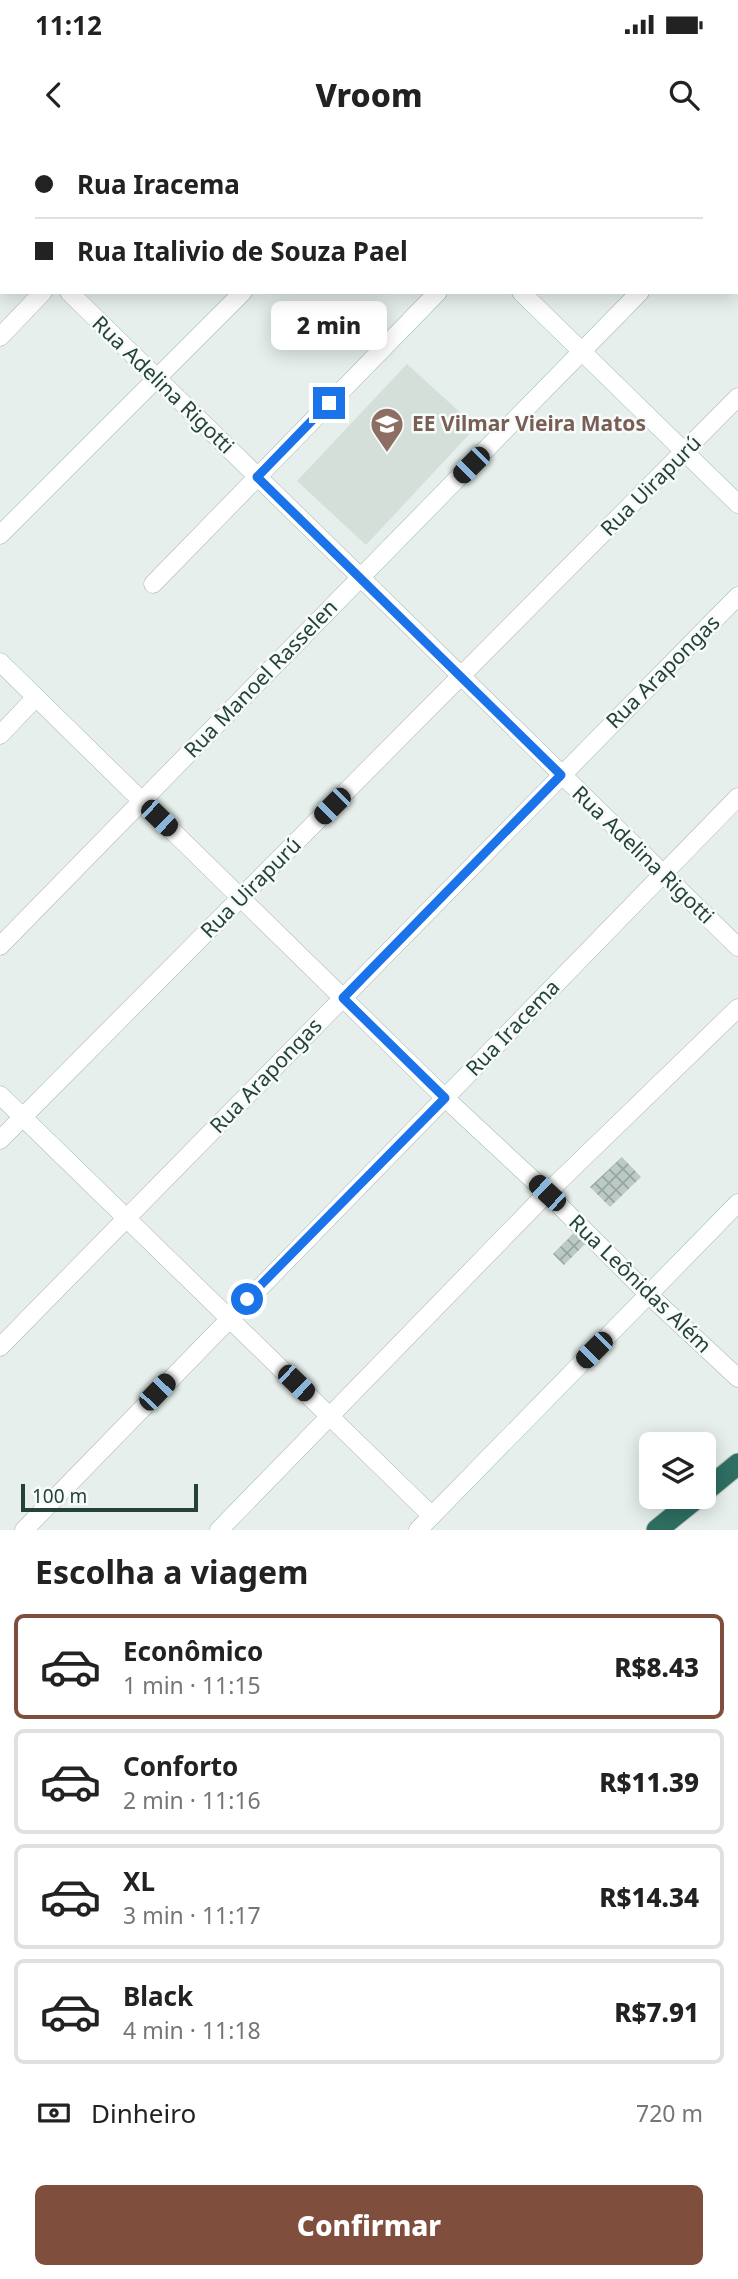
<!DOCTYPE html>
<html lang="pt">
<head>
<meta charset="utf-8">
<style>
	:root { --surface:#fff; --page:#f6f6f6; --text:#222; --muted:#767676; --line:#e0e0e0; --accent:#804e3d }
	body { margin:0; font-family:"Noto Sans",sans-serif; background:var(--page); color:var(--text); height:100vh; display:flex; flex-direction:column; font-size:26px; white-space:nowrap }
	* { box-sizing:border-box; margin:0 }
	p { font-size:23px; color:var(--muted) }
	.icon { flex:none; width:38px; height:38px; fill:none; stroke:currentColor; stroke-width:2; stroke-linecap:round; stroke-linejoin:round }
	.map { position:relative; height:1390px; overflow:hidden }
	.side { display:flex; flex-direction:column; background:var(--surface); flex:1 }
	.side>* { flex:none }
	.guide { position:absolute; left:0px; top:0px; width:738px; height:154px; box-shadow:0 4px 18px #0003; display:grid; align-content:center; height:154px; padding:0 35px; background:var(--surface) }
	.controls { position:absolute; left:639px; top:1292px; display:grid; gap:14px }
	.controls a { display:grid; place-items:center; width:77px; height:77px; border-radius:10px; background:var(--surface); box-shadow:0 4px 18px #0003; font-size:35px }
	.scale { position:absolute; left:21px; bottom:18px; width:177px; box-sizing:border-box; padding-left:7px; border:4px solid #24423a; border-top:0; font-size:19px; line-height:24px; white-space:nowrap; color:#24423a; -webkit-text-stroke:5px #f7fbf9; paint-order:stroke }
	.end { position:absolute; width:32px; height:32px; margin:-16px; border:9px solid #1a73e8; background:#fff; box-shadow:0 0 0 4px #fff }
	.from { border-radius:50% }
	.bubble { position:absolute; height:49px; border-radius:10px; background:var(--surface); box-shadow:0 4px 18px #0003; font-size:23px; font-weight:800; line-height:49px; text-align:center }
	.car { position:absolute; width:21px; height:42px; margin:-21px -10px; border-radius:9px; box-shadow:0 0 5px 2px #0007; background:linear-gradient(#222 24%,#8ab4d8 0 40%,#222 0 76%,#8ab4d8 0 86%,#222 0) }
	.guide b { display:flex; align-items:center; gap:24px; height:66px; font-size:26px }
	.guide b+b { border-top:2px solid var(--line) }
	.guide i { width:18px; height:18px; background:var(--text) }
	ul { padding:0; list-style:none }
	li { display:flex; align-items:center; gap:21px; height:105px; margin:0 14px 10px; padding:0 21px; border:4px solid var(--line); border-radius:10px }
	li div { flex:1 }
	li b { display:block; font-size:26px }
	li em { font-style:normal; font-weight:800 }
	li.active { border-color:var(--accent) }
	li>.icon { width:63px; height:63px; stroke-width:1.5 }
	h2 { padding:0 35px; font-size:32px; line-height:84px }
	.pay { display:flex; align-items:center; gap:18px; height:77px; padding:0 35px; font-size:26px }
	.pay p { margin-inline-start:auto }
	.primary-button { display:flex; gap:14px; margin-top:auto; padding:14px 35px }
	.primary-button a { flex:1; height:80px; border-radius:10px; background:var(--accent); color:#fff; font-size:28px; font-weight:800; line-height:80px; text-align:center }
	.status { display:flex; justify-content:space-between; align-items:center; height:49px; padding:0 35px; background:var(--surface); direction:ltr }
	.status svg { height:19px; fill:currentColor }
	header { display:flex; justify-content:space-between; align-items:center; height:91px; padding:0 35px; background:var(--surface); font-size:32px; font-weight:800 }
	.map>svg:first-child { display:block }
	.built { fill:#d4dfda }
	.building { fill:url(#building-cross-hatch) }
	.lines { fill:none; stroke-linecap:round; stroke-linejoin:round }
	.minor-casing { stroke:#a8b8b2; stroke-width:19 }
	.highway-casing { stroke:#c2cac8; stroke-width:23 }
	.minor { stroke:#fff; stroke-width:18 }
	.highway { stroke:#2f6f62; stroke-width:21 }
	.route { stroke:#1a73e8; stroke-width:9 }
	.labels { text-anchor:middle; stroke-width:5; stroke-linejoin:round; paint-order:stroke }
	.street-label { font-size:21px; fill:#24423a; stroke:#f7fbf9 }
	.education-label { font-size:21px; font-weight:bold; fill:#785e54; stroke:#f7fbf9; text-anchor:start }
</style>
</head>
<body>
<div class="status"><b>11:12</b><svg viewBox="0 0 49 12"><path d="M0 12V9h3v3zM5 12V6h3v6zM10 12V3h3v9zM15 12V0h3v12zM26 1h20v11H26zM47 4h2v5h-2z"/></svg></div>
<header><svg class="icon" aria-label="back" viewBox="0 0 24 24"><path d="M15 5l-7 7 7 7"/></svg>Vroom<svg class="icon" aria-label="search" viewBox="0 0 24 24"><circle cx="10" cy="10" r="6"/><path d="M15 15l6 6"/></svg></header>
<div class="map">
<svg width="738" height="1390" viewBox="0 0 738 1390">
	<defs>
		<pattern id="building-cross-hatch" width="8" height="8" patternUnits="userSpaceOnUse" patternTransform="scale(1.75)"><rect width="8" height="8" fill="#bbcac4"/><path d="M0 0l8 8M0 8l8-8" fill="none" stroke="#98a6a0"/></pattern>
	</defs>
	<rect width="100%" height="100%" fill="#e6efeb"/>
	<!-- built -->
	<path class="built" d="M407,224L476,287L366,405L297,341Z"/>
	<!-- building -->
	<path class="building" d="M622,1017L641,1037L610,1067L590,1047Z
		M575,1092L586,1103L564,1125L553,1114Z"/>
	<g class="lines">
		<defs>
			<path id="minor" d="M364,0L366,2
				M190,2L192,0
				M390,2L392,0
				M583,2L585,0
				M737,52L738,51
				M0,85L2,87
				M69,152L738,807
				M521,152L738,364
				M0,197L43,152
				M0,395L243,152
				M153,444L438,152
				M0,522L445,958L547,1053L649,1155L738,1238
				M0,595L36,557
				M0,806L640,152
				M0,955L432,1376
				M0,1000L738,257
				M0,1207L738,456
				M24,1390L738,657
				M219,1390L547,1053L738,868
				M418,1390L738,1063"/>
			<path id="highway" d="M704,1352L738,1324
				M657,1390L699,1356"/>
		</defs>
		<!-- minor casing -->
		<use href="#minor" class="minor-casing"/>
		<!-- highway casing -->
		<use href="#highway" class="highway-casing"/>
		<!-- minor -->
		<use href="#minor" class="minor"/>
		<!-- highway -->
		<use href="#highway" class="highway"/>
	</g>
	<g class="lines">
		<!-- route -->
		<path class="route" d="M247,1159L445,958L343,858L561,635L257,337L329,263"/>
	</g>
	<!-- icons -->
	<defs>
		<symbol id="school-pin" viewBox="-11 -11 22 30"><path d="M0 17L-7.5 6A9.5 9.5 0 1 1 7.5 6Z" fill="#8d6e63" stroke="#f7fbf9"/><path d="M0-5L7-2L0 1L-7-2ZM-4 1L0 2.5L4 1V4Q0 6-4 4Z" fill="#fff"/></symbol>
	</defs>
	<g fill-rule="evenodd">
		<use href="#school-pin" x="368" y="265" width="38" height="52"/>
	</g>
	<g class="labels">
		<!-- street labels -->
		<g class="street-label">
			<text transform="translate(163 245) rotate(44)" y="7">Rua Adelina Rigotti</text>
			<text transform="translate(651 346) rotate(-45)" y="7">Rua Uirapurú</text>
			<text transform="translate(663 532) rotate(-45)" y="7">Rua Arapongas</text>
			<text transform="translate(261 539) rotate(-46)" y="7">Rua Manoel Rasselen</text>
			<text transform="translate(643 715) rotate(44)" y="7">Rua Adelina Rigotti</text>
			<text transform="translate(251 748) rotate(-45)" y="7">Rua Uirapurú</text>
			<text transform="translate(513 888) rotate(-46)" y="7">Rua Iracema</text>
			<text transform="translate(266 936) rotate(-46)" y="7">Rua Arapongas</text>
			<text transform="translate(640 1144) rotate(44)" y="7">Rua Leônidas Além</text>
		</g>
		<!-- education labels -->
		<g class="education-label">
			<text x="412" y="291">EE Vilmar Vieira Matos</text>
		</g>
	</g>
</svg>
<div class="controls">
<a><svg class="icon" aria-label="layers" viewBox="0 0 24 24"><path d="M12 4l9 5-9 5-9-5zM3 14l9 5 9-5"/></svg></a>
</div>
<div class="scale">100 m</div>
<i class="end from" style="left:247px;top:1159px"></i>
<i class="end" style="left:329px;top:263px"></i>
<div class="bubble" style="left:271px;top:161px;width:116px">2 min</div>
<i class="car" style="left:471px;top:325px;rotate:225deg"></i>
<i class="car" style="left:332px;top:666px;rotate:225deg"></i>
<i class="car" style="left:159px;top:678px;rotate:134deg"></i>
<i class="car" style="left:547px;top:1053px;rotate:313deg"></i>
<i class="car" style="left:594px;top:1210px;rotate:225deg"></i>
<i class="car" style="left:296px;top:1243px;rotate:134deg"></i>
<i class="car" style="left:157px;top:1252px;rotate:44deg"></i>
<div class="guide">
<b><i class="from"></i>Rua Iracema</b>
<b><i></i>Rua Italivio de Souza Pael</b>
</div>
</div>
<section class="side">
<h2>Escolha a viagem</h2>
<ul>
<li class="active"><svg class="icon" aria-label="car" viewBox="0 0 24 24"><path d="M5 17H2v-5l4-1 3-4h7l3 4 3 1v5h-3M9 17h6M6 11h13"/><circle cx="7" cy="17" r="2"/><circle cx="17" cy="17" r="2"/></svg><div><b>Econômico</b><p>1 min · 11:15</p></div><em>R$8.43</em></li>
<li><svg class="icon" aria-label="car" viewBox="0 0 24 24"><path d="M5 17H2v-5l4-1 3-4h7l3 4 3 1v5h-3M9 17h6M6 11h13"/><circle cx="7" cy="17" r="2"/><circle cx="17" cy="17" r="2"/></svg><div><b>Conforto</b><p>2 min · 11:16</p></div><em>R$11.39</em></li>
<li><svg class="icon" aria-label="car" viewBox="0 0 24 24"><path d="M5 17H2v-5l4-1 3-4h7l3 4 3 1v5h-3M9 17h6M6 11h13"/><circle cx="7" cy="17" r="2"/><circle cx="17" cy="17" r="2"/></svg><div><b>XL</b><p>3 min · 11:17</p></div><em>R$14.34</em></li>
<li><svg class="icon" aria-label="car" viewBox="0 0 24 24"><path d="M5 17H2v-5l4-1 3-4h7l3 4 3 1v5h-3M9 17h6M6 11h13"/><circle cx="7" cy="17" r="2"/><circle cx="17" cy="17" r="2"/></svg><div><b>Black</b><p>4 min · 11:18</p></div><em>R$7.91</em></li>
</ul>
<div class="pay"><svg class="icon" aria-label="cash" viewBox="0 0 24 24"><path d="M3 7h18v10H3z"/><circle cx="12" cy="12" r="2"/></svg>Dinheiro<p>720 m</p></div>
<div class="primary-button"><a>Confirmar</a></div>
</section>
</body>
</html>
